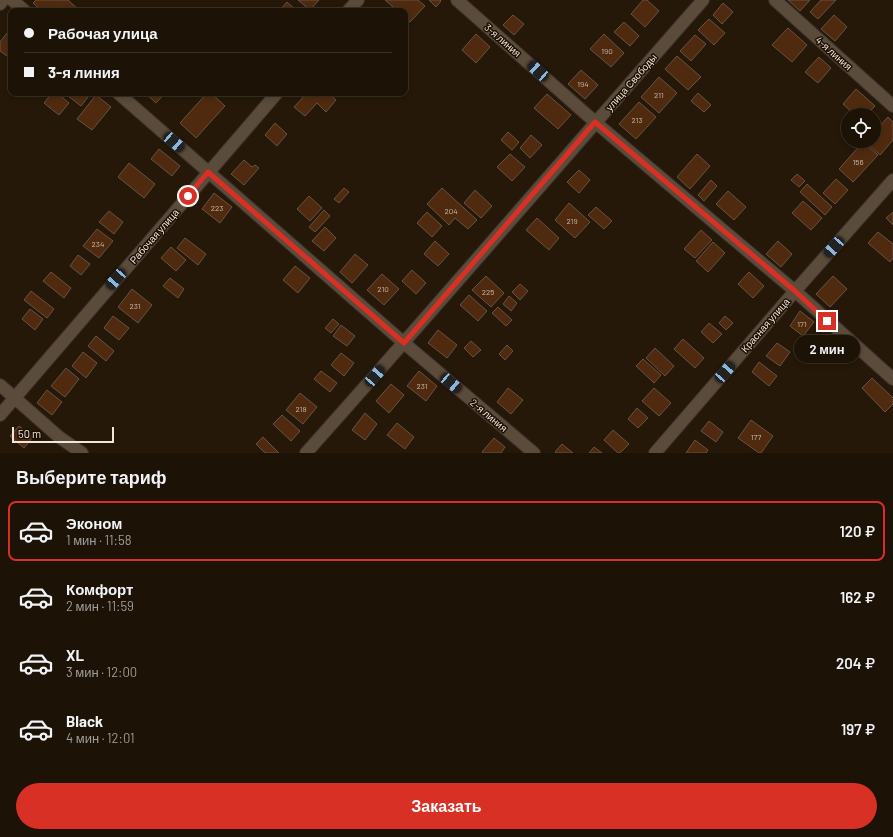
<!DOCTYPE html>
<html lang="ru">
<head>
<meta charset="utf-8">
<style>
	:root { --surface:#1c1206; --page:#251b10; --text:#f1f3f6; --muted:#a09e9b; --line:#3a3228; --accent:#d93025 }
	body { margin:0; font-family:Barlow,sans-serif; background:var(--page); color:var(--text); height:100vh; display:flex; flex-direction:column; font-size:15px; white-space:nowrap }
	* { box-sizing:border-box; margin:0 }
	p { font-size:13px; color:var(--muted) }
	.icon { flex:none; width:22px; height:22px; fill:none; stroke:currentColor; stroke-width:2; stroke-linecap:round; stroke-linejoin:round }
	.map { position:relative; height:453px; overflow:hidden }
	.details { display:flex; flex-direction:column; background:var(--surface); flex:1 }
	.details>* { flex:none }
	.top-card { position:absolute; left:8px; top:8px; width:400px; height:88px; border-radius:8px; box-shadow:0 2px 6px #0003,0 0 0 1px var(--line); display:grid; align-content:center; height:88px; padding:0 16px; background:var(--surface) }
	.fabs { position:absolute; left:841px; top:108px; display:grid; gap:8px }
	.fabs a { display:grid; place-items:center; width:40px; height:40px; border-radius:50%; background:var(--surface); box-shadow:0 2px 6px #0003,0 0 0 1px var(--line); font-size:20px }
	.scale { position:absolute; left:12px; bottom:10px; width:102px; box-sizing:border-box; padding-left:4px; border:2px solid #efe6dc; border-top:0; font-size:11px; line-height:14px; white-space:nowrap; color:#efe6dc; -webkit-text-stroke:3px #1c0f02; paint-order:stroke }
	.end { position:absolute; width:18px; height:18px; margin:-9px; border:5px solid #d93025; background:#fff; box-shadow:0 0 0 2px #fff }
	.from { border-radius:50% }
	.bubble { position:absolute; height:28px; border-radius:14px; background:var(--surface); box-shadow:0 2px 6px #0003,0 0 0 1px var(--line); font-size:13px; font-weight:600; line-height:28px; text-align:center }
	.car { position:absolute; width:12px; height:24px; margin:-12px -6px; border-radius:5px; box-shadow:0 0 3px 1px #0007; background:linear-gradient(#222 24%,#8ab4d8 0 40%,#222 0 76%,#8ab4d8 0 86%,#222 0) }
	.top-card b { display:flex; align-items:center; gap:14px; height:38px; font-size:15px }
	.top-card b+b { border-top:1px solid var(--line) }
	.top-card i { width:10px; height:10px; background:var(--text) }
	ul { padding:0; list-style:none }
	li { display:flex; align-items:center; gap:12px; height:60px; margin:0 8px 6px; padding:0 8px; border:2px solid transparent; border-radius:8px }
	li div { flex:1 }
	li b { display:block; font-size:15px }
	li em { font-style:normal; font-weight:600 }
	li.current { border-color:var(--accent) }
	li>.icon { width:36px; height:36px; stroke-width:1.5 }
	h2 { padding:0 16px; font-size:18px; line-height:48px }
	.cta { display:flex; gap:8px; margin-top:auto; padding:8px 16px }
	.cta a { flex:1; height:46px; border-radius:24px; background:var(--accent); color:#fff; font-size:16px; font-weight:600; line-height:46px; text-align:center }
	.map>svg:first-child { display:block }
	.building { fill:#502a0e; stroke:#675346 }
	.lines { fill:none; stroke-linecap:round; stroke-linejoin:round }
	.minor-casing { stroke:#3b312c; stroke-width:14 }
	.minor { stroke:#5b4b3a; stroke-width:12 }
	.route { stroke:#d93025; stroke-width:5 }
	.labels { text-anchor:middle; stroke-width:3; stroke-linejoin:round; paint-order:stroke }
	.number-label { font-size:8px; fill:#c7b7a8 }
	.street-label { font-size:10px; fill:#efe6dc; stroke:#1c0f02 }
</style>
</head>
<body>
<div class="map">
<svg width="893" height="453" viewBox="0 0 893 453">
	<rect width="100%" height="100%" fill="#251808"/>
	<!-- building -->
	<path class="building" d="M36,0H68L80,11H66L61,7L57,11H42L33,3Z
		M298,0H319L310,10Z
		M385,0H418L425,6L410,22L405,18V11H398Z
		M429,0H440L441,1L436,7Z
		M643,0H647L659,11L645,27L631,14Z
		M788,0H810L800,11Z
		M821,0H836L818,19L810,12Z
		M287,2L297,11H279Z
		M723,3L733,12L722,24L713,15Z
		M513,15L524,24L514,35L503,25Z
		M834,15L847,27L835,41L821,29Z
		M709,19L725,33L714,45L698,30Z
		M624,22L639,36L630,46L614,32Z
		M11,28V59L0,51V42Z
		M788,28L807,45L792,62L772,45Z
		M476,34L490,47L476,63L462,50Z
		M604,34L624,53L611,67L590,49Z
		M695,35L706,44L691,61L680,51Z
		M677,56L701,77L688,90L665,69Z
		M819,57L831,68L818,83L805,72Z
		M581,70L598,85L585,99L568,84Z
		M659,77L677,93L659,113L641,97Z
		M856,89L875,106L866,115H855L843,104Z
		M52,93H57L69,103L59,115L44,103Z
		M71,93H91L81,106L68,96Z
		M145,93H165L156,103Z
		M207,93H211L225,106L196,138L180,123Z
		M307,93H328L336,100L326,112L317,103L305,116L294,107Z
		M698,93L711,105L704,112L691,101Z
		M547,94L571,115L558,129L534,108Z
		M96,95L111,107L92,130L77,119Z
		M639,102L656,117L636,139L619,124Z
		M888,117L893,122V140L880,155L866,142V141H874V132Z
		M275,123L287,134L277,146L265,135Z
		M508,132L519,142L512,150L501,140Z
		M531,135L542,145L530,158L520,148Z
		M863,142L878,155L853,182L839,169Z
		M159,149L180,166L172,176L151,159Z
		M510,154L525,167L512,181L497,167Z
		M697,154L710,166L690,189L677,177Z
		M244,160L252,167L255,165L259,168L244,185L231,174Z
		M129,163L155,184L144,198L118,177Z
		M579,170L590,180L579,193L567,182Z
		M797,174L805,181L799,187L791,180Z
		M836,179L848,190L835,204L823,193Z
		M711,180L717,186L704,201L698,195Z
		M807,184L832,207L825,215L800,192Z
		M344,188L349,192L339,203L334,199Z
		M442,188L477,220L468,229L455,218L449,225L427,204Z
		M475,190L492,206L481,218L464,203Z
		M728,191L746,207L734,220L716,204Z
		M214,193L232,207L220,223L202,209Z
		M309,196L322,208L310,221L297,209Z
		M803,201L822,218L811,230L792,213Z
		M569,203L590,222L575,238L555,220Z
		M596,207L612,221L604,229L588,215Z
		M324,210L330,216L315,232L309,227Z
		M109,211L123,222L114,234L99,222Z
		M427,212L442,226L432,237L417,223Z
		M893,212V225L886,218Z
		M537,218L559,238L549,250L526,230Z
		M325,227L336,238L324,251L312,241Z
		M97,229L113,241L99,258L83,246Z
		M701,230L712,240L695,258L684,249Z
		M878,232L893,244V258L890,262L868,243Z
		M185,238L206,254L198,265L177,248Z
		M435,241L449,254L438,266L424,254Z
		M778,241L792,254L781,267L766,254Z
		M713,242L725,253L708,272L696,261Z
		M171,247L186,260L176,271L161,258Z
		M355,254L368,265L352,283L340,272Z
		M78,255L90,264L81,275L70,266Z
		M295,266L310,278L298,293L283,280Z
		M412,270L426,283L416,294L402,281Z
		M51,272L71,288L64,298L43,281Z
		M749,272L764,286L753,298L738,284Z
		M382,274L399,289L384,305L367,290Z
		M486,276L504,293L491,307L472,290Z
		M833,276L847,289L830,307L816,294Z
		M170,278L184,289L178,298L163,286Z
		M520,284L528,291L520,300L512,292Z
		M132,289L152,305L138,323L118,307Z
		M31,291L54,309L47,318L24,300Z
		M469,295L487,311L478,321L460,305Z
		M509,296L517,303L511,311L503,304Z
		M498,307L512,320L506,326L492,313Z
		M30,309L43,319L35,330L22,319Z
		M800,311L814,322L803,336L790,326Z
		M113,316L129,328L119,340L104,328Z
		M725,316L733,323L726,330L719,323Z
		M333,319L339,324L331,333L325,328Z
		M709,323L722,334L713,343L701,332Z
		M341,325L355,336L347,346L333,336Z
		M438,330L457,345L447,358L428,343Z
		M96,336L114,351L106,361L88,346Z
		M683,339L704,358L695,368L674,349Z
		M471,341L481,350L473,357L464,348Z
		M777,343L790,352L780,366L766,356Z
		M507,345L513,351L505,360L499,354Z
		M655,348L674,366L665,376L646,358Z
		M83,352L97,363L86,378L72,366Z
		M341,353L354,363L344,376L331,365Z
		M643,359L661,375L654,383L636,366Z
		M759,362L777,376L769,386L752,372Z
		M66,368L79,379L65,397L51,386Z
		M321,371L337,383L330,392L314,379Z
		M419,371L437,386L426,401L407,386Z
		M872,378L893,398V404L885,412L862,388Z
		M391,384L404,395L389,413L376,401Z
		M508,388L523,400L511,414L497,402Z
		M654,388L671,403L659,416L642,401Z
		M47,390L62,402L52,415L37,403Z
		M300,393L317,407L303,424L286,410Z
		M637,408L648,418L638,428L628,419Z
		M365,413L377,424L365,440L352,430Z
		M282,415L300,431L291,441L273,424Z
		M751,420L773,436L761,453H759L738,438Z
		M709,421L723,432L716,442L701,431Z
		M397,423L414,437L405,449L387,435Z
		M19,426L33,437L24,448L10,436Z
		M613,430L629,444L620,453H618L604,440Z
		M263,437L279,453H265L256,444Z
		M494,438L505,447L501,453H483L482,452Z
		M695,440L708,450L706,453H686Z
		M562,444L573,453H556L555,452Z
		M594,447L602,453H589Z"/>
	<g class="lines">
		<defs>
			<path id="minor" d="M12,0L25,11
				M457,0L595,122L795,291L893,379
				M775,0L893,106
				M0,4L3,0
				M348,11L358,0
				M118,93L404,343L534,453
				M0,385L59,437L82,453
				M0,415L277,93
				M306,453C440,303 570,151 703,0
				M655,453L795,291L893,180"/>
		</defs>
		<!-- minor casing -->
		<use href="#minor" class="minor-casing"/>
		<!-- minor -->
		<use href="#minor" class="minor"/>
	</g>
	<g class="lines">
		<!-- route -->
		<path class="route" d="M188,196L208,172L404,343L595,122L795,291L827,321"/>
	</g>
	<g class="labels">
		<!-- number labels -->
		<g class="number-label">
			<text x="607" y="54">190</text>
			<text x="583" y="87">194</text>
			<text x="659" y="98">211</text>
			<text x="637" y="123">213</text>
			<text x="858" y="165">156</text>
			<text x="217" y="211">223</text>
			<text x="451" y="214">204</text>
			<text x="572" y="224">219</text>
			<text x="98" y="247">234</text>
			<text x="383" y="292">210</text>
			<text x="488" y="295">225</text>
			<text x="135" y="309">231</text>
			<text x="802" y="327">171</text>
			<text x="422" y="389">231</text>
			<text x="301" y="412">218</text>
			<text x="756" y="440">177</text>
		</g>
		<!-- street labels -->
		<g class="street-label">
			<text transform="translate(503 40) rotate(41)" y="4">3-я линия</text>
			<text transform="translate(834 53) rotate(42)" y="4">4-я линия</text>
			<text transform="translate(631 82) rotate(-49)" y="4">улица Свободы</text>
			<text transform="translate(154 236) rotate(-49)" y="4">Рабочая улица</text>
			<text transform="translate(765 325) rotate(-49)" y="4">Красная улица</text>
			<text transform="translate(489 415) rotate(40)" y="4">2-я линия</text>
		</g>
	</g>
</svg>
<div class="fabs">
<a><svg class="icon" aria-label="locate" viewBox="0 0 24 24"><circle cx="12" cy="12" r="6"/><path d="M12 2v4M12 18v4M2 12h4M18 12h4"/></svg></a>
</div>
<div class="scale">50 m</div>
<i class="end from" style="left:188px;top:196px"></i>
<i class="end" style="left:827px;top:321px"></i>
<div class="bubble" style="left:794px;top:335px;width:66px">2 мин</div>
<i class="car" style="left:538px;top:71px;rotate:312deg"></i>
<i class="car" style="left:174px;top:142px;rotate:131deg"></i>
<i class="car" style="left:834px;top:247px;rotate:222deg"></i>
<i class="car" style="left:116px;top:279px;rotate:221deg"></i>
<i class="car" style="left:725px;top:372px;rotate:41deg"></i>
<i class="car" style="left:375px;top:376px;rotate:41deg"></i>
<i class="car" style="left:451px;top:383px;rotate:130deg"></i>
<div class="top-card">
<b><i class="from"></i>Рабочая улица</b>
<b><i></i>3-я линия</b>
</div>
</div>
<section class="details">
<h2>Выберите тариф</h2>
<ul>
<li class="current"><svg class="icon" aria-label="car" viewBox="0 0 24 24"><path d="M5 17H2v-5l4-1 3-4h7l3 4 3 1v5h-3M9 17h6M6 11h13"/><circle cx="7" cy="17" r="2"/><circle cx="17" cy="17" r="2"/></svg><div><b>Эконом</b><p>1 мин · 11:58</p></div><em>120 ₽</em></li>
<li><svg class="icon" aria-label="car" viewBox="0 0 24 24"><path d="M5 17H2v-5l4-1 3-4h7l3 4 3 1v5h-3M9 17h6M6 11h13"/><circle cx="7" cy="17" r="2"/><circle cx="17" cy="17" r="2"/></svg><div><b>Комфорт</b><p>2 мин · 11:59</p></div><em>162 ₽</em></li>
<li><svg class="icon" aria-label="car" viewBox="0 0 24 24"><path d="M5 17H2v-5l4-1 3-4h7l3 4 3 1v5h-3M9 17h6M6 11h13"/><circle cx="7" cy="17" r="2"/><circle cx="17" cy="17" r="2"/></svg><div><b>XL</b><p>3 мин · 12:00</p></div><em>204 ₽</em></li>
<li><svg class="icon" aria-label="car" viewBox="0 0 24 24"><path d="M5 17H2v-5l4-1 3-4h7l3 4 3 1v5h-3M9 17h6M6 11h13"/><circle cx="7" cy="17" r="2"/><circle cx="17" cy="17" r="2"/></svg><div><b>Black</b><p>4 мин · 12:01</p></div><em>197 ₽</em></li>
</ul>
<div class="cta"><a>Заказать</a></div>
</section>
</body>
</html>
